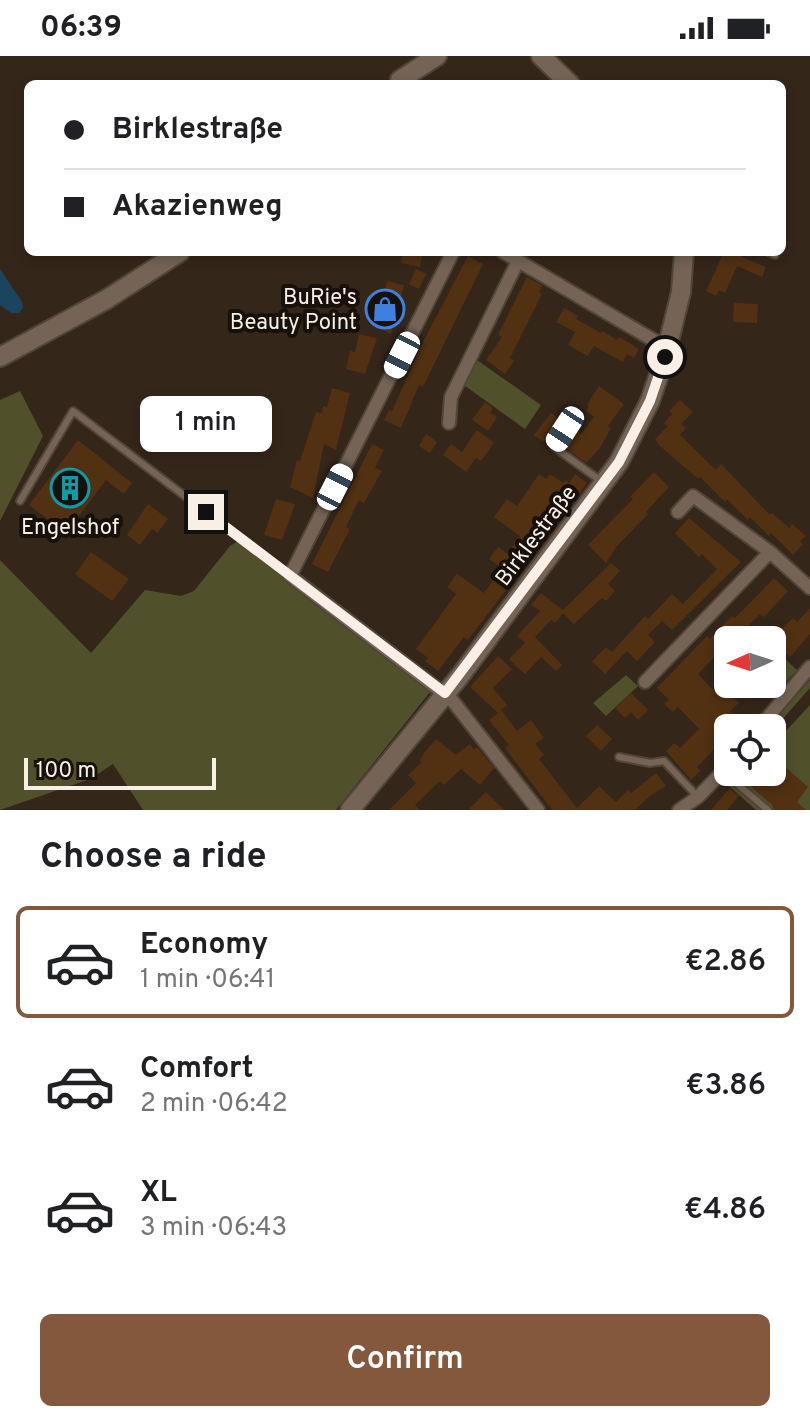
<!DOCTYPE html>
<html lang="en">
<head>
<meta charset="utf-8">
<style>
	:root { --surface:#fff; --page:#f2f2f2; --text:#202124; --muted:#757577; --line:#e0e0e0; --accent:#84583c }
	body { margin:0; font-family:Overpass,sans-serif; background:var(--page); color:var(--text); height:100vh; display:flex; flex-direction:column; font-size:30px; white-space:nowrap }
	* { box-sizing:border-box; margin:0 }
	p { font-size:26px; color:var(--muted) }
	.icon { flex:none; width:44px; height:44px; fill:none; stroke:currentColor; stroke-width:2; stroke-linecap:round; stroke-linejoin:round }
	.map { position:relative; height:754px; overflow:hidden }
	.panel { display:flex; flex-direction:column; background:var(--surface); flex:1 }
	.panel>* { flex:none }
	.hud { position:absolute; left:24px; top:24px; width:762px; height:176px; border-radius:12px; box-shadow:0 4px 12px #0003; display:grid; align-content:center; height:176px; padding:0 40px; background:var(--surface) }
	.needle { width:52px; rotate:267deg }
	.fabs { position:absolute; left:714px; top:570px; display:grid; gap:16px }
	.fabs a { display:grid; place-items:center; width:72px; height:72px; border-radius:12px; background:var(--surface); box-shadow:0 4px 12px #0003; font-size:40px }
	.scale { position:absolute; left:24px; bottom:20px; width:192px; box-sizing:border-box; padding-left:8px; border:4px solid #f9efe7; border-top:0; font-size:22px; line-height:28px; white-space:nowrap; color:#f9efe7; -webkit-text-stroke:6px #17110b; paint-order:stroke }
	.end { position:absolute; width:36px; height:36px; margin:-18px; border:10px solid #f9efe7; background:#111; box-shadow:0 0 0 4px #111 }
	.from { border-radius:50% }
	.bubble { position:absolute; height:56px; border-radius:12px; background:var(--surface); box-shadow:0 4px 12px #0003; font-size:26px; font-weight:600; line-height:56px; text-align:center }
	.car { position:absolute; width:24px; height:48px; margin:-24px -12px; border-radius:10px; box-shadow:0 0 6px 2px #0007; background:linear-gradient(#fff 24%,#345 0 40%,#fff 0 76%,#345 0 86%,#fff 0) }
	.hud b { display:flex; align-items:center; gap:28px; height:76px; font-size:30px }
	.hud b+b { border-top:2px solid var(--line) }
	.hud i { width:20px; height:20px; background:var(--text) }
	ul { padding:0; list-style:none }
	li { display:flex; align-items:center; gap:24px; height:112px; margin:0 16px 12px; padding:0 24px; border:4px solid transparent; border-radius:12px }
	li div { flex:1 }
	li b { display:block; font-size:30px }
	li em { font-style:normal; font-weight:600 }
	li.selected { border-color:var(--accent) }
	li>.icon { width:72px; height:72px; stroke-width:1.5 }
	h2 { padding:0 40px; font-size:36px; line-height:96px }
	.primary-button { display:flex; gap:16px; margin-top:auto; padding:16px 40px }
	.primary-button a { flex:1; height:92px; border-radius:12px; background:var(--accent); color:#fff; font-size:32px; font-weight:600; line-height:92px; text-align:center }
	.status { display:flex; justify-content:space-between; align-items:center; height:56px; padding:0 40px; background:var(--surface); direction:ltr }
	.status svg { height:22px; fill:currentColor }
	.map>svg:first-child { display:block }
	.green { fill:#50512b }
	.water { fill:#1b455f }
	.building { fill:#513111 }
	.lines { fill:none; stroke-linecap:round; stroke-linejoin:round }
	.lane-casing { stroke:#51453a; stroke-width:10 }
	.street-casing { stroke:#51453a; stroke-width:16 }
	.secondary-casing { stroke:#51453a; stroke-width:22 }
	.lane { stroke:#756456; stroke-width:6 }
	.street { stroke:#756456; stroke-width:12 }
	.secondary { stroke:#756456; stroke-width:18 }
	.route { stroke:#f9efe7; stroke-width:10 }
	.labels { text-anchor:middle; stroke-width:8; stroke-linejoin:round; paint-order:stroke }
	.poi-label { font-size:22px; fill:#f9efe7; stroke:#17110b; text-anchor:end }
	.street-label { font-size:22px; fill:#f9efe7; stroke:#17110b }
</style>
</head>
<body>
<div class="status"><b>06:39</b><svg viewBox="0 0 49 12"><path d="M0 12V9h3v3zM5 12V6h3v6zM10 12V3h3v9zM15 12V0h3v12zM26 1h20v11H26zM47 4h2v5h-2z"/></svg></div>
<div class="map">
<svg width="810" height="754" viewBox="0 0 810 754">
	<rect width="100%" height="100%" fill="#35261a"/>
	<!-- green -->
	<path class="green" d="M474,302L541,349L525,373L461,327Z
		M20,335L43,380L0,465V344Z
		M238,485L430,636L336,754H143L113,708L90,723L0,754V504L91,597L145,534L181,540L194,535L230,490Z
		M772,591L797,614L775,638L765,628H772Z
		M626,619L638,630L606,660L593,647Z
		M810,624V632L779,667L773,666Z
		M810,649V754H756L729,730L742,716H772V690Z"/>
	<!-- water -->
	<path class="water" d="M0,213L22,246L23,252L19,257H11L0,249Z"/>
	<!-- building -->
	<path class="building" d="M403,196H423L420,211L401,207Z
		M724,196H744L742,201L766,211L762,221L737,210L725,237L719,234L716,240L706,235Z
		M468,200L483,208L423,331L419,329L401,372L384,364L389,354L392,355L424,284Z
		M416,213L426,218L419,233L409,228Z
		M527,221L543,230L539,236L542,238L510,302L514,305L505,318L486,304L502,281L498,279Z
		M387,225L404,229L391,278L373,269L378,242L383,243Z
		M734,247L758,248L757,267L733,266Z
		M564,252L578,260L576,263L601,277L602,275L617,284L619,281L633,289L639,293L634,302L627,298L623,306L594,290L588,300L568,289L575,276L556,266Z
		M359,278L377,282L365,318L346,313L350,295L355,296Z
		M599,330L624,348L608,370L611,372L600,392L586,407L562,389L571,371L581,378L594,361L586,355L589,350L587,349Z
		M332,332L350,337L336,394L324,388L313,442L290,431L297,404L300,405L316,356L322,357L323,350L327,351Z
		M680,344L693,356L681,368L686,372L680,379L716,414L721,408L770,459L772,457L789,472L792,468L806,480L800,485L803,488L793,499L771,477L769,480L750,461L748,464L727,443L725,446L700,421L698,423L659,389L655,383L668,370L664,367L672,358L669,355Z
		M485,346L493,352L490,357L497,361L488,375L472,364Z
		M551,357L565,367L560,369L551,384L547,381L543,386L534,379Z
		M477,374L494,387L481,405L476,402L466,416L443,399L451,388L462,396Z
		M426,378L437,386L430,397L419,390Z
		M78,384L132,427L124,438L106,424L66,477L29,449Z
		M372,388L384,394L375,412L382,415L364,447L359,444L346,471L350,473L328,516L312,508Z
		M654,416L669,431L646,456L648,458L616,491L606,507L588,489L633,443L630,441Z
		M539,418L546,423L550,418L563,427L566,424L569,427L575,418L587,427L468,584L464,581L438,615L425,605L428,602L416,593L456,538L447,531L457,518L484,537L502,512L489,503L498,491L508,498L520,480L494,461L507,443L517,450Z
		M276,443L295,448L282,484L264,479Z
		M148,448L168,463L157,477L152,473L140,489L127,479Z
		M689,462L741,506L672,574L662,565L648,579L655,586L637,605L627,595L605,618L592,605L606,591L612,596L645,560L648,563L672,538L683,548L717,513L702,498L699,501L675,477Z
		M91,496L129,523L112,545L75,518Z
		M611,507L620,515L608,528L615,535L606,545L602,542L574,568L563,557L555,567L551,564L535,581L562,609L556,615L541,601L525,618L518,612L509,603L525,587L517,580L540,555L531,549L541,537L563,554Z
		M774,522L788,535L764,561L760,558L745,573L749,576L741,584H728V587L698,618L720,641L727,634L739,647L730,655L749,672H714L725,682L697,711L700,715L691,724L666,695L674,687L680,692L699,673L678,651L673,656L664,648L669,644L657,632L707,580L710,583L732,560L735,562Z
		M810,552V578L790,601L771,583L793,562L797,566Z
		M498,600L512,613L493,632L507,649L501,654L517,675L531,664L544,682L535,688L544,699L539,703L577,752L599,730L616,746L628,734L631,737L656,717L666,730L651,739L635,754H552L505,692L509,689L489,664L498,657L470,631Z
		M631,637L648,654L638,664L631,656L625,662L615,652Z
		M597,669L612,683L601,695L586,680Z
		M436,683L456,699L470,688L474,693L477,691L494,712L480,729L461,713L444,729L440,725L415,749L420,754H389L416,727L408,719L422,706L420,704L424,697Z
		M772,699L808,731L797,746L806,754H774L772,749L748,728L759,716H772Z
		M730,732L739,740L727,754H711Z
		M486,736L504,754H468Z"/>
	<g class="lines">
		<defs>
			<path id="lane" d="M768,196L775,199
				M565,373L554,391L601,425
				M20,445L73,355L290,520
				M619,701L650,707L664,705L698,741
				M723,716L768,754"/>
			<path id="street" d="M453,196L290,520L452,644L538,754
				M503,196L667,292
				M449,367L451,341L518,205
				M678,456L693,440L770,496L810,532
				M645,626L770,496
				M759,672L810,611
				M679,754L698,741L728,710"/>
			<path id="secondary" d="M541,0L570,28
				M400,24L437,0
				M0,301L107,243L180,196
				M350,754L460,620L619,406L650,345L665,301L681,236L684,196"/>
		</defs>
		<!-- lane casing -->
		<use href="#lane" class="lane-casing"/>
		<!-- street casing -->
		<use href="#street" class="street-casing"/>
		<!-- secondary casing -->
		<use href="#secondary" class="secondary-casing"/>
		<!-- lane -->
		<use href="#lane" class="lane"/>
		<!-- street -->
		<use href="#street" class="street"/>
		<!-- secondary -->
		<use href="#secondary" class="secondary"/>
	</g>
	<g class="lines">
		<!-- route -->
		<path class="route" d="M206,456L445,637L619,406L650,345L665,301"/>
	</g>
	<!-- icons -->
	<defs>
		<symbol id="shop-ring" viewBox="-11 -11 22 22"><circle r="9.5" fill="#17110b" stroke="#3f7fe0" stroke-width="1.5"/><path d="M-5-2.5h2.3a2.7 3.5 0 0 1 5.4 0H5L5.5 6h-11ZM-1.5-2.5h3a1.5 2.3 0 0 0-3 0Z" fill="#3f7fe0"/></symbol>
		<symbol id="building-ring" viewBox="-11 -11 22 22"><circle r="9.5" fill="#17110b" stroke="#0f9aa8" stroke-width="1.5"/><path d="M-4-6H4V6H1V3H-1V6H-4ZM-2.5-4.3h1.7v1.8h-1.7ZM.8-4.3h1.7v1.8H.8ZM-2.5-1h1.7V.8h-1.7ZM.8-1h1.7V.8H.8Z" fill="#0f9aa8"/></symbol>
	</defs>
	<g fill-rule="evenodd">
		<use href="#shop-ring" x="363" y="231" width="44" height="44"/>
		<use href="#building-ring" x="48" y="410" width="44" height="44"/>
	</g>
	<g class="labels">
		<!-- poi labels -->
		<g class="poi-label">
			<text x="357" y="248">BuRie's<tspan x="357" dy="25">Beauty Point</tspan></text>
			<text x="70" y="478" text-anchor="middle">Engelshof</text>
		</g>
		<!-- street labels -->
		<g class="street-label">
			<text transform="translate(535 479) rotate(-53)" y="8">Birklestraße</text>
		</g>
	</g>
</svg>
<div class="fabs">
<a><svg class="needle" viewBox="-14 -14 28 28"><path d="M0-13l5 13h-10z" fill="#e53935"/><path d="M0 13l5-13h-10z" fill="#757577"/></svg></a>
<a><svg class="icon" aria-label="locate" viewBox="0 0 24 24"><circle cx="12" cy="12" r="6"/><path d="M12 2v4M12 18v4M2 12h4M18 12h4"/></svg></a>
</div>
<div class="scale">100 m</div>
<i class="end from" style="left:665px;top:301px"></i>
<i class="end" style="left:206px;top:456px"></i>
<div class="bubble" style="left:140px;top:340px;width:132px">1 min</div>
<i class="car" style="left:402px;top:299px;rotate:207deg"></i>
<i class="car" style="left:565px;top:373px;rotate:213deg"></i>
<i class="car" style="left:335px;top:431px;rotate:27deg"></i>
<div class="hud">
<b><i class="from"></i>Birklestraße</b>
<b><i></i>Akazienweg</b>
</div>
</div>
<section class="panel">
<h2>Choose a ride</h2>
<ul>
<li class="selected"><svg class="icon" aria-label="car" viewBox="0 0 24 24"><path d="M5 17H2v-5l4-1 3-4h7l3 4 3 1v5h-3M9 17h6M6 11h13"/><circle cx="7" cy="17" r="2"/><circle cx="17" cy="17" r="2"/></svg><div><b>Economy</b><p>1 min · 06:41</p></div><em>€2.86</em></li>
<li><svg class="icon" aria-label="car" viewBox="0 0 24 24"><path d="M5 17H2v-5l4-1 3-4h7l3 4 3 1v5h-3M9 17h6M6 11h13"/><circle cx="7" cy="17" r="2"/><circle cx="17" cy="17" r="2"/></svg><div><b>Comfort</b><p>2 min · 06:42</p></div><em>€3.86</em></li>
<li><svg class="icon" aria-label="car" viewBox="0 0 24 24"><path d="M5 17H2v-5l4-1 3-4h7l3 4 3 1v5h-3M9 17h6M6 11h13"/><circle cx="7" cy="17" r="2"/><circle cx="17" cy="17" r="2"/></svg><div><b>XL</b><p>3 min · 06:43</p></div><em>€4.86</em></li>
</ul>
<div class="primary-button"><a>Confirm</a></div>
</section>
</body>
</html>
